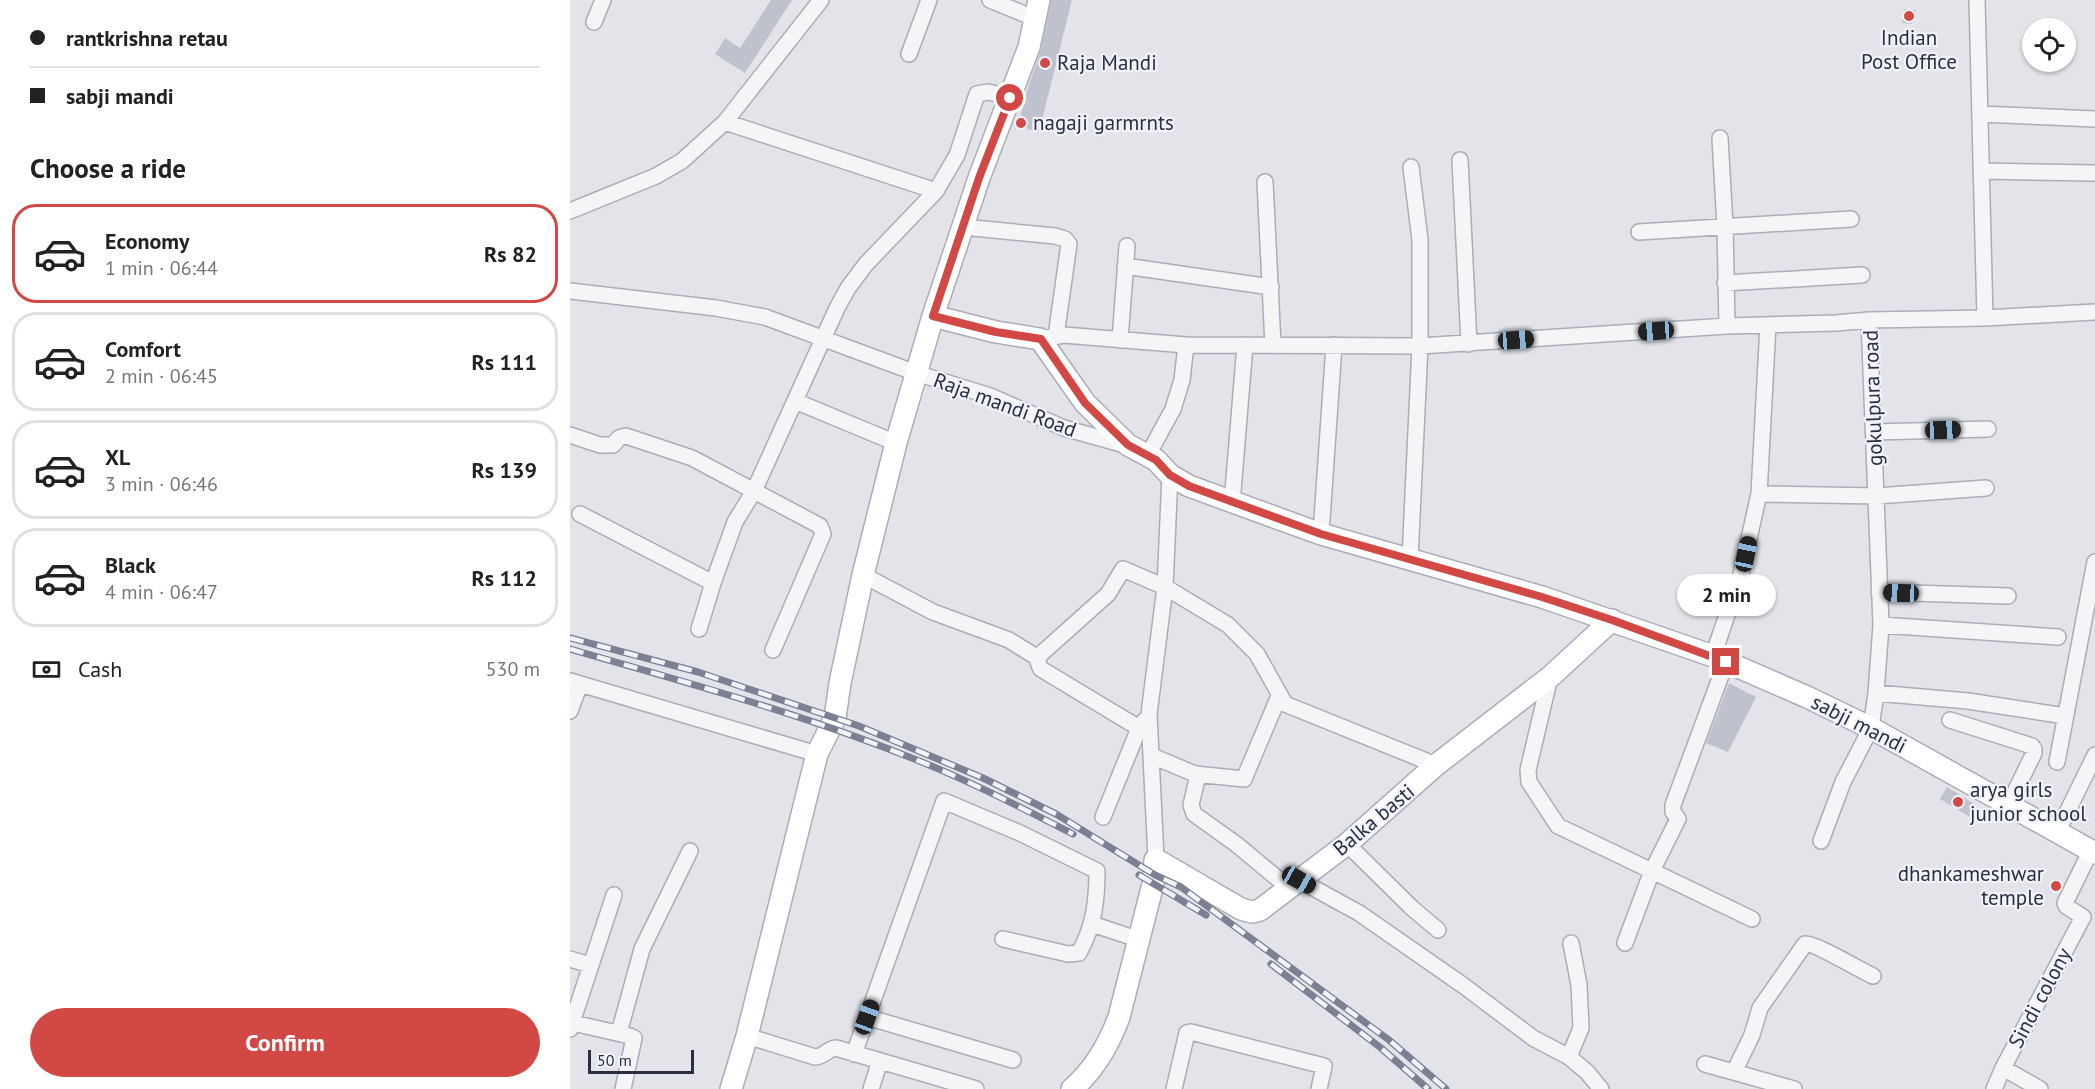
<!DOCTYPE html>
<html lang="en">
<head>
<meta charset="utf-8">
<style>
	:root { --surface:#fff; --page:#f2f2f2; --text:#222; --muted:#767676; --line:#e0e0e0; --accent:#d14845 }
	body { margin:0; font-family:"PT Sans",sans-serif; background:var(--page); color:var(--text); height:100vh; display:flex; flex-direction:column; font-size:22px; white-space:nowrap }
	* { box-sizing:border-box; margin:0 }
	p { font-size:20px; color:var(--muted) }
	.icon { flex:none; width:33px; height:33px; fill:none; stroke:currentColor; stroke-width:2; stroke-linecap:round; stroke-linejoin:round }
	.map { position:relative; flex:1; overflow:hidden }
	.sheet { display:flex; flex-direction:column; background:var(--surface); width:570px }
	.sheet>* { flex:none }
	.top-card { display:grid; align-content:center; height:132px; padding:0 30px; background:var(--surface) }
	.controls { position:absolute; left:1452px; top:18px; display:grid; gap:12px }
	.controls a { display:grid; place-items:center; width:54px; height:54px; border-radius:50%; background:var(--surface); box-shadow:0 2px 4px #0004; font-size:30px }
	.scale { position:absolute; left:18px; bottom:15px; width:106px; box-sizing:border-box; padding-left:6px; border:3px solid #292e43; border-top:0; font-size:16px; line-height:21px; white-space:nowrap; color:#292e43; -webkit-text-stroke:4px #f1f3f8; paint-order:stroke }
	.end { position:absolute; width:27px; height:27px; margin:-14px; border:8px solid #d14845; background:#fff; box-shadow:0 0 0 3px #fff }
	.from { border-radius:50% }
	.bubble { position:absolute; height:42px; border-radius:21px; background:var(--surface); box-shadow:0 2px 4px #0004; font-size:20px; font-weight:700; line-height:42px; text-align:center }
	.car { position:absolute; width:18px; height:36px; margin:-18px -9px; border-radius:8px; box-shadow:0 0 4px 2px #0007; background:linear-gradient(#222 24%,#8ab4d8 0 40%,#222 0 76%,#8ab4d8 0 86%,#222 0) }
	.top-card b { display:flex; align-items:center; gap:21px; height:57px; font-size:22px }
	.top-card b+b { border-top:2px solid var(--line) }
	.top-card i { width:15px; height:15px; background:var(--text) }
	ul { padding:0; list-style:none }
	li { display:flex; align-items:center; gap:18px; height:99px; margin:0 12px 9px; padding:0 18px; border:3px solid var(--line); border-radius:24px }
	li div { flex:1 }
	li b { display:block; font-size:22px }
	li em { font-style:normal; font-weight:700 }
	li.on { border-color:var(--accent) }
	li>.icon { width:54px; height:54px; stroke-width:1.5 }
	h2 { padding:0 30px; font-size:27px; line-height:72px }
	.pay { display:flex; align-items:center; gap:15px; height:66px; padding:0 30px; font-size:22px }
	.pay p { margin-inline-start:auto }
	.primary-button { display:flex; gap:12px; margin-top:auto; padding:12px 30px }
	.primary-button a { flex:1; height:69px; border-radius:36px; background:var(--accent); color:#fff; font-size:24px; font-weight:700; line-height:69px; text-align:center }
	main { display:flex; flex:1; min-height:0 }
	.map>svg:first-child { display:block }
	.building { fill:#bfc2cd }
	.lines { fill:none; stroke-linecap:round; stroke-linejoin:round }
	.street-casing { stroke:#aaadb8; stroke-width:18 }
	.secondary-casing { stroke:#aaadb8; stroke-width:24 }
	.street { stroke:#f5f5f8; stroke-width:15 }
	.secondary { stroke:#fff; stroke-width:21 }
	.rail-casing { stroke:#7b8094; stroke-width:7 }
	.rail { stroke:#f1f3f8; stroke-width:4.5; stroke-dasharray:14; stroke-linecap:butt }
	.route { stroke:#d14845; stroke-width:8 }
	.poi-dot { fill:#d14845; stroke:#f1f3f8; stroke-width:2 }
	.labels { text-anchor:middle; stroke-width:4.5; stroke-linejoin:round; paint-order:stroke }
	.poi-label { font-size:21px; fill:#292e43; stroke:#f1f3f8; text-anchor:start }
	.street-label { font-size:21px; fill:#292e43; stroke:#f1f3f8 }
</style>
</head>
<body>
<main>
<section class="sheet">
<div class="top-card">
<b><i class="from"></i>rantkrishna retau</b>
<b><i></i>sabji mandi</b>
</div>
<h2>Choose a ride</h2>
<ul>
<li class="on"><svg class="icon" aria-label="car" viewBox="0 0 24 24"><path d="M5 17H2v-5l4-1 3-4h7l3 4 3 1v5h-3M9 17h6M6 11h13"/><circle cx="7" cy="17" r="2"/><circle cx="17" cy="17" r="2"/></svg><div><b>Economy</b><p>1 min · 06:44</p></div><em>Rs 82</em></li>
<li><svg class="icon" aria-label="car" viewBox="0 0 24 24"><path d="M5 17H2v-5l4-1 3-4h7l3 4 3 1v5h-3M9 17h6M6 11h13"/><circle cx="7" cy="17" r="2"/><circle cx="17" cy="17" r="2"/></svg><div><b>Comfort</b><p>2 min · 06:45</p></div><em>Rs 111</em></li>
<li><svg class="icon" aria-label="car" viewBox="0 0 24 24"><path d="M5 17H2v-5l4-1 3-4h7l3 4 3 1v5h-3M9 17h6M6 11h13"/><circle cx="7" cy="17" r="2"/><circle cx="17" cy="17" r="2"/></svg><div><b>XL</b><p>3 min · 06:46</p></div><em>Rs 139</em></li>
<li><svg class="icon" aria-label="car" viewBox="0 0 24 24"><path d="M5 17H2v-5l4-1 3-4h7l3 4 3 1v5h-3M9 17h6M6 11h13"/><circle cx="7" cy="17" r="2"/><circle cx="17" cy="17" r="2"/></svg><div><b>Black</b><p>4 min · 06:47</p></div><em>Rs 112</em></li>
</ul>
<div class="pay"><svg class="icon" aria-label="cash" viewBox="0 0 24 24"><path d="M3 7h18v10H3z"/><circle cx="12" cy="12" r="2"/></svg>Cash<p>530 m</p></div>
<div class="primary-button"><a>Confirm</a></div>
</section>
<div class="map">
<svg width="1525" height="1089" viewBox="0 0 1525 1089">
	<rect width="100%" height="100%" fill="#e2e4ea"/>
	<!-- building -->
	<path class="building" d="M201,0H222L175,73L145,54L155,38L170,48Z
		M481,0H502L469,132L448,126L458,87L471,50Z
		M1334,9L1346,10L1342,24L1332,23Z
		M1159,683L1186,697L1158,752L1136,743Z
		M1377,787L1406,805L1400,817L1370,799Z"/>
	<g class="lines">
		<defs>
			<path id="street" d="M420,0L464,18
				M1407,0L1415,318
				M24,22L33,0
				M339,54L359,0
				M1410,114L1525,119
				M155,122L366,191
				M1150,138L1155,226L1157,326
				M890,160L899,344
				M1412,171L1525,173
				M695,182L703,345
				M0,211L86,176L112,161L155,122L251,0
				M393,227L485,236L495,239L499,244L486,336
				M1069,232L1281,219
				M555,266L701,287
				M1155,283L1292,275
				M0,291L146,308L195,317L346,373L420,396L494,428L555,445
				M470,339L494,335L616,345L850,346L1157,326L1266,323L1299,320L1415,318L1525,312
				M550,340L557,246
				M225,401L326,443
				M1304,432L1418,429
				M0,435L30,445H43L49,438L56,436L122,458L250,526L253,534L203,650
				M578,455L603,409L612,380L616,345
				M1189,494L1307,496L1416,488
				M662,503L675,345
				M10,514L143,583
				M751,534L764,345
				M840,559L850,346V240L841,167
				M293,575L363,612L439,640L468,658
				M1309,592L1438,596
				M1311,625L1488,637
				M129,629L143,583L165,522L184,491L267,308L278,288L296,264L366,191L387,155L407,94L418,92L440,97
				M1143,656L1171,574L1189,494L1198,325
				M980,677L958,770L959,782L988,826L1082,871L1108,819L1103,812V805L1156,662
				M0,681L247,754
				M1306,693L1398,701L1495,716
				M0,711L10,684
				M1380,720L1462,746L1464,749V753L1439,804
				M569,728L471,669C467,662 467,659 472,653L538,594L553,569L595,587L658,625L687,654L715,704L866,765
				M582,756L625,774L674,779L709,696
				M1487,762L1525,562
				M628,775L621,805L624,814L666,844L719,888
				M533,817L569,728L574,721
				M1488,831L1525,755
				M1251,841L1273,782L1301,728L1306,693L1311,625L1299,320
				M777,844L842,908L868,930
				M586,859L579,714L595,587L600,475
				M729,880L789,913L894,986L963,1038L999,1057L1017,1072L1031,1089
				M522,924L570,940
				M1055,943L1082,871L1182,919
				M0,959L20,965
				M297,1017L443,1060
				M3,1023L60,1036L64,1038L53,1089
				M0,1029L44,895
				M49,1033L72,949L120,851
				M177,1036L245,1057C254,1057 258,1048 266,1048L406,1089
				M284,1054L374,801L450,833L527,871C527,901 524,926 509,953L498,954L433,939
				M999,1057L1011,1028L1009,985L1001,943
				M1135,1064L1224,1089
				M1433,1068L1470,1089
				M1164,1072L1182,1035L1190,1008L1235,944C1243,942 1290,970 1303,976
				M301,1089L310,1061
				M604,1089L617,1033L621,1032L754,1066L749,1089
				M1424,1089L1433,1068L1513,917L1496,906L1495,903L1521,850"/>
			<path id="secondary" d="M363,316L426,332L470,339L515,403L558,445L586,460L600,475L619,486L751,534L972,597L1143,656L1237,697L1301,728L1525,853
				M161,1089L177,1036L247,754L265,718L270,683L293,575L326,443L363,316L409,178L459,47L469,0
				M502,1089C524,1070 539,1044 549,1017L583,884L585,860H587L671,909L682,912L690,910L777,844L866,765L980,677L1042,620"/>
		</defs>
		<!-- street casing -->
		<use href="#street" class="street-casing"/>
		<!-- secondary casing -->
		<use href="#secondary" class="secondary-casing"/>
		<!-- street -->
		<use href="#street" class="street"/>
		<!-- secondary -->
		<use href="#secondary" class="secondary"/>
		<defs>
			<path id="rail" d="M0,638L128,672L289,726L413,778L486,814L585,875L611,887L819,1040L876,1089
				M0,649C112,681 225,712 334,755C392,777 448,806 503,834
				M569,875L636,915
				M701,964L811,1048L858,1089"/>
		</defs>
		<!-- rail casing -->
		<use href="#rail" class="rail-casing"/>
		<!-- rail -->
		<use href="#rail" class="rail"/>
	</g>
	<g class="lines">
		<!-- route -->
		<path class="route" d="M440,98L409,178L363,316L426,332L471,339L515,403L558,445L586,460L600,475L619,486L751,534L972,597L1042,620L1156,662"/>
	</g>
	<!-- markers -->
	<g class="poi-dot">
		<circle cx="1339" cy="16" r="6"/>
		<circle cx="475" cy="63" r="6"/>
		<circle cx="451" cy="123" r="6"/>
		<circle cx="1388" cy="802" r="6"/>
		<circle cx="1486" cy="886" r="6"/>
	</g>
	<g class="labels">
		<!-- poi labels -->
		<g class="poi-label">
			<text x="1339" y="45" text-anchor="middle">Indian<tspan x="1339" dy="24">Post Office</tspan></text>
			<text x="487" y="70">Raja Mandi</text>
			<text x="463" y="130">nagaji garmrnts</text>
			<text x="1400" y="797">arya girls<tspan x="1400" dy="24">junior school</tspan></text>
			<text x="1474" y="881" text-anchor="end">dhankameshwar<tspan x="1474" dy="24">temple</tspan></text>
		</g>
		<!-- street labels -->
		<g class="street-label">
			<text transform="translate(1303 398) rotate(-92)" y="7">gokulpura road</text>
			<text transform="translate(435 405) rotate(20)" y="7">Raja mandi Road</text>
			<text transform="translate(1289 724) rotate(27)" y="7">sabji mandi</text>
			<text transform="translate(804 820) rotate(-40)" y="7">Balka basti</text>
			<text transform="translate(1470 998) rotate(-62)" y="7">Sindi colony</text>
		</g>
	</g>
</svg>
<div class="controls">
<a><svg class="icon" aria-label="locate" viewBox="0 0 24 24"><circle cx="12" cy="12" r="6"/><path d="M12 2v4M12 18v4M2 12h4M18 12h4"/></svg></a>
</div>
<div class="scale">50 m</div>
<i class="end from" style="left:440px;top:98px"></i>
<i class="end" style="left:1156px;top:662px"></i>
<div class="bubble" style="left:1107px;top:574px;width:99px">2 min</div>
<i class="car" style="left:1086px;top:331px;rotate:266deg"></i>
<i class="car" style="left:946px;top:340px;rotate:86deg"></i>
<i class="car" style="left:1373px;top:430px;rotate:88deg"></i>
<i class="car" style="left:1176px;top:554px;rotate:12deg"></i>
<i class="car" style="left:1331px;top:593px;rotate:272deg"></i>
<i class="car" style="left:729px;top:880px;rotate:119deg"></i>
<i class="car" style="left:297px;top:1017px;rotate:20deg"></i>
</div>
</main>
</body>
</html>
